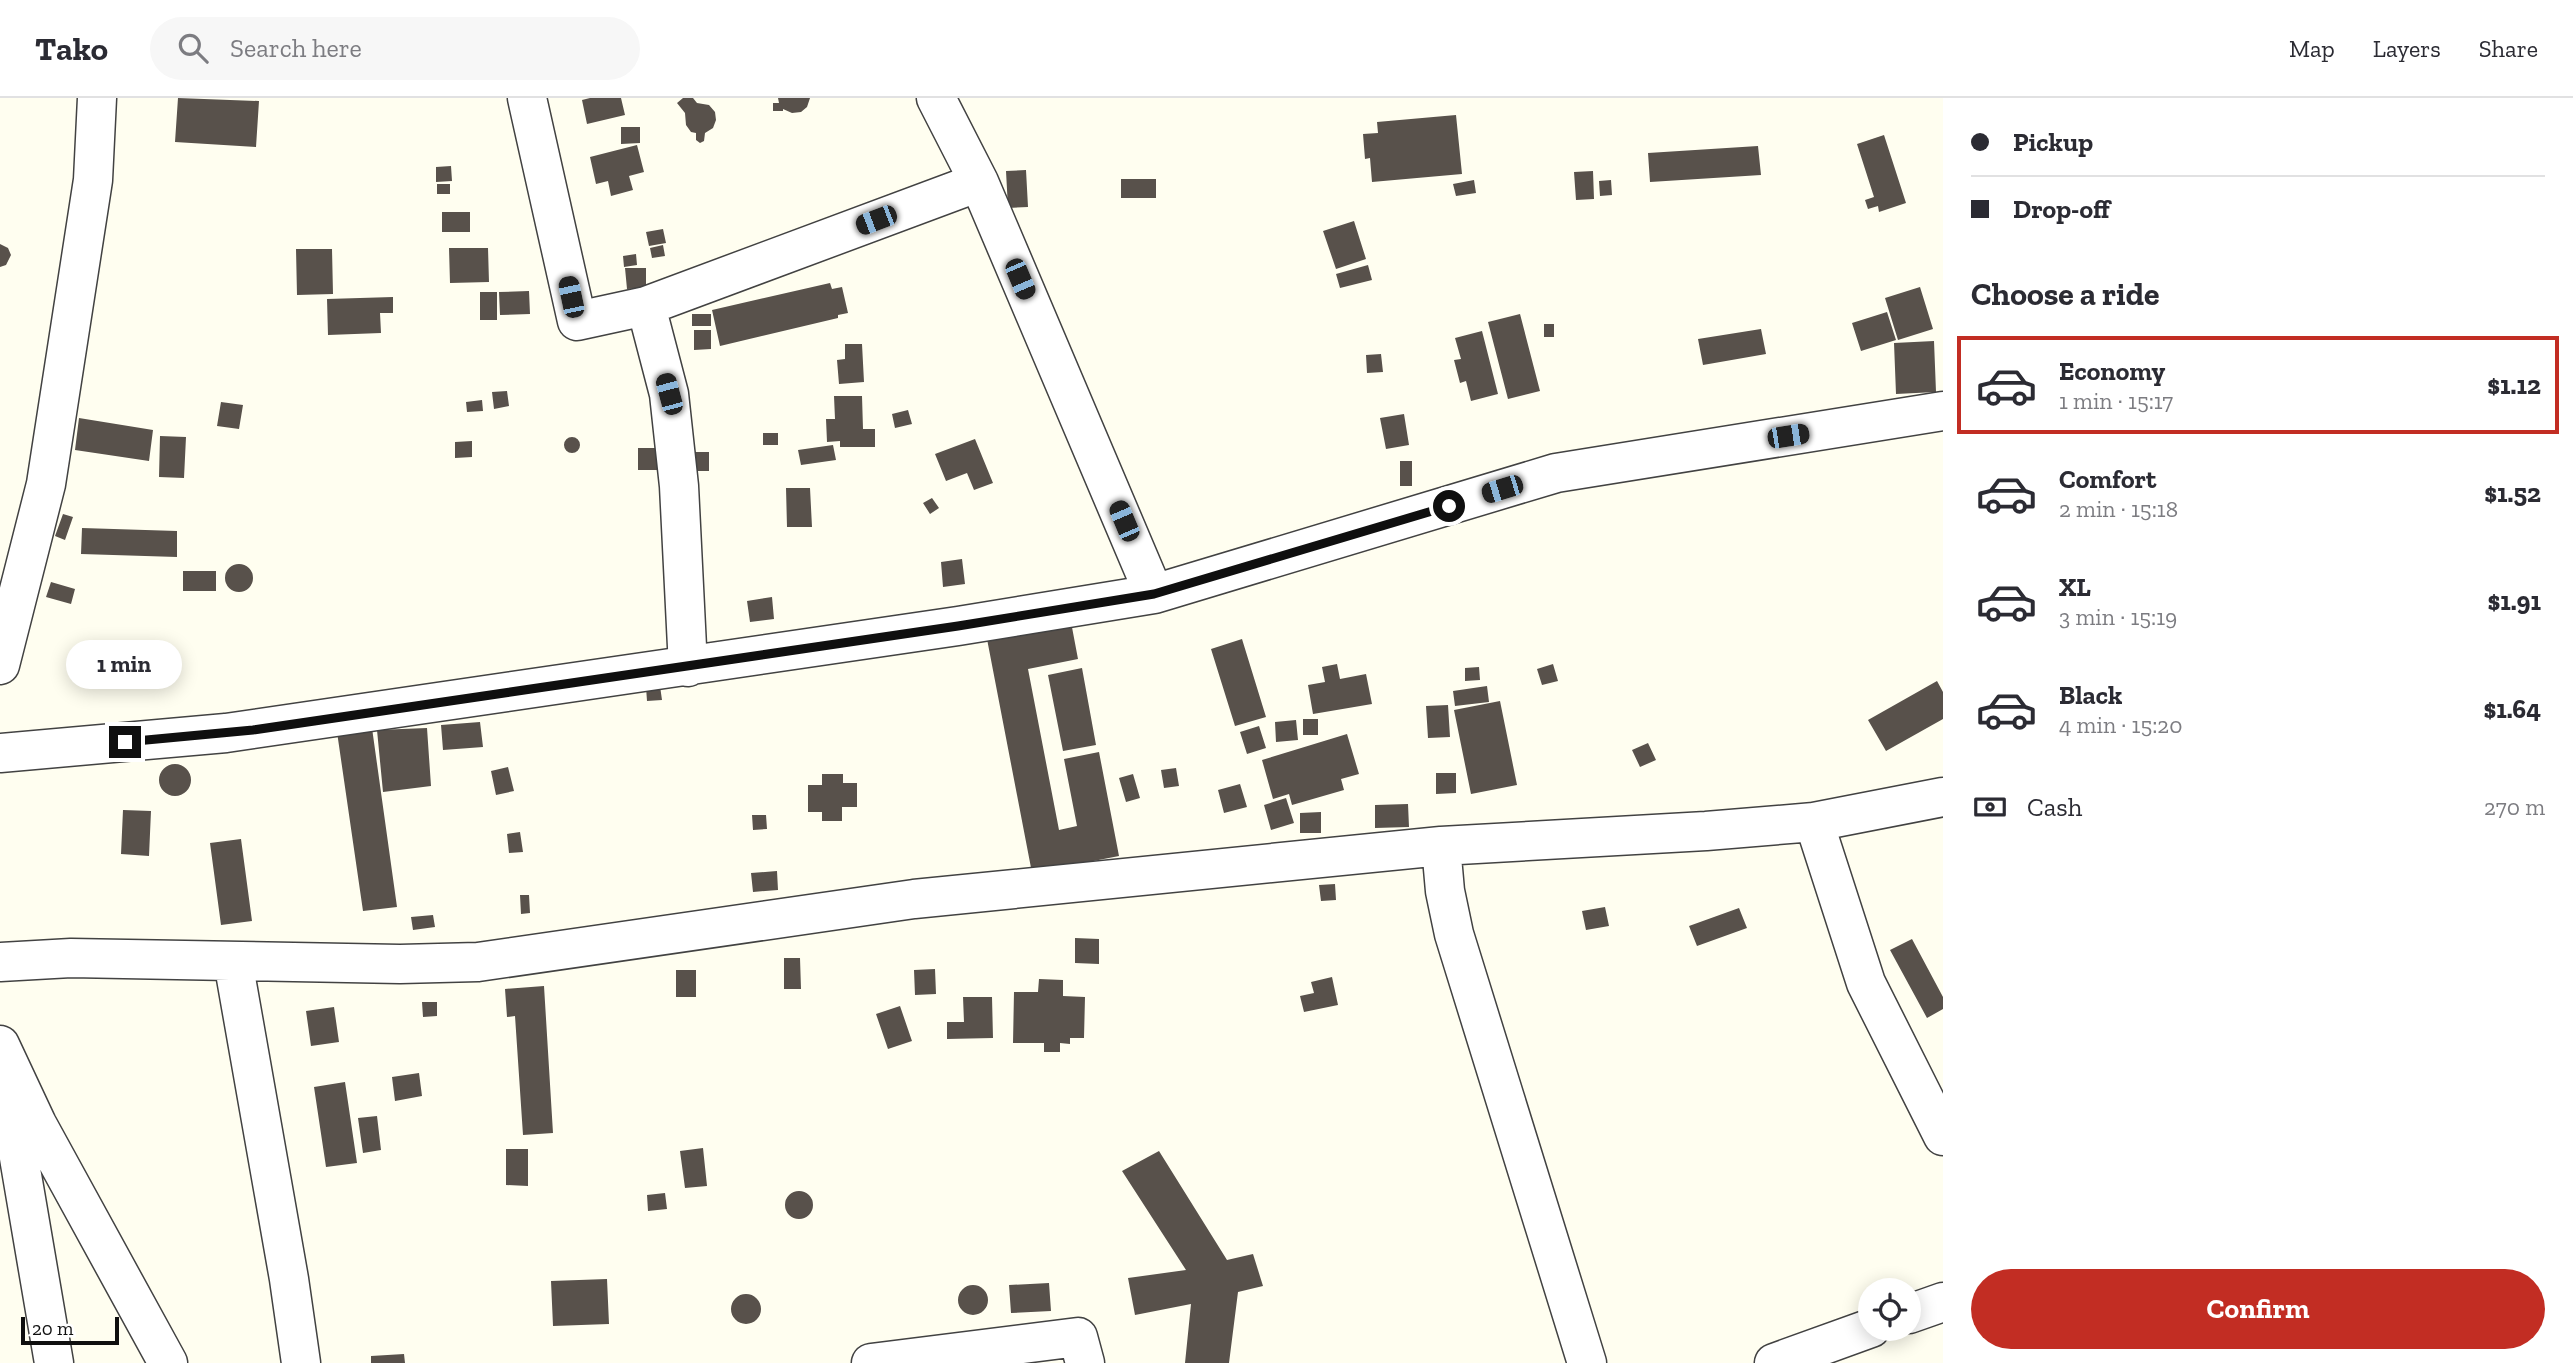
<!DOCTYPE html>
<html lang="en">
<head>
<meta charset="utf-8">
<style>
	:root { --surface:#fff; --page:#f7f7f7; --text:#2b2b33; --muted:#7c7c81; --line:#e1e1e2; --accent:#c22d23 }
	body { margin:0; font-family:"Zilla Slab",serif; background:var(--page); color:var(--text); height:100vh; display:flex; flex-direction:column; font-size:26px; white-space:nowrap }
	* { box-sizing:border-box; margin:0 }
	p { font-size:23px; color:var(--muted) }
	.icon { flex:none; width:38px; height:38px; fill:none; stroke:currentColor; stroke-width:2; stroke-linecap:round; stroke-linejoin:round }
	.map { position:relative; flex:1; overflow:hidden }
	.panel { display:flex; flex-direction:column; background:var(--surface); width:630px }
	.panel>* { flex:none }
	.banner { display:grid; align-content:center; height:154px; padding:0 28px; background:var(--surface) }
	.controls { position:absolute; left:1858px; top:1180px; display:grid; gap:14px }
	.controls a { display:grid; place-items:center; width:63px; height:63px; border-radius:50%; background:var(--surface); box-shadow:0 4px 18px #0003; font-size:35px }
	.scale { position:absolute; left:21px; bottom:18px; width:98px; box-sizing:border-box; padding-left:7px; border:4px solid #0f0f0f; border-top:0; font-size:19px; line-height:24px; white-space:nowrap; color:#0f0f0f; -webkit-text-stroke:5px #fff; paint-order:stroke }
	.end { position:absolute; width:32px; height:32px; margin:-16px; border:9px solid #0f0f0f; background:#fff; box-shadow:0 0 0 4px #fff }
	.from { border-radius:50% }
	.bubble { position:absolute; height:49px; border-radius:24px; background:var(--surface); box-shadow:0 4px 18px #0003; font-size:23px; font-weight:700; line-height:49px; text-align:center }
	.car { position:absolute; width:21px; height:42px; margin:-21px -10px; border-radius:9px; box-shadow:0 0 5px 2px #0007; background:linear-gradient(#222 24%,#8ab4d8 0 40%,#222 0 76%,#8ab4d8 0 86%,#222 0) }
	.banner b { display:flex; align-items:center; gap:24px; height:66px; font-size:26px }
	.banner b+b { border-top:2px solid var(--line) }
	.banner i { width:18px; height:18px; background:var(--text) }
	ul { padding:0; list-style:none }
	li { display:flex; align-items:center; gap:21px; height:98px; margin:0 14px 10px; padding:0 14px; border:4px solid transparent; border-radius:0px }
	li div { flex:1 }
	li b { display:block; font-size:26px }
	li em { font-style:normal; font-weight:700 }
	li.on { border-color:var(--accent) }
	li>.icon { width:63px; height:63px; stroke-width:1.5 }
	h2 { padding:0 28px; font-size:32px; line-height:84px }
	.pay { display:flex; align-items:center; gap:18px; height:77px; padding:0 28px; font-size:26px }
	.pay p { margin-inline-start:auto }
	.button { display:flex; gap:14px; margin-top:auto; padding:14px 28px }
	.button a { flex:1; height:80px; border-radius:42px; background:var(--accent); color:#fff; font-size:28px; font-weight:700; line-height:80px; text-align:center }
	header { display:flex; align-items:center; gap:42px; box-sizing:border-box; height:98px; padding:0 35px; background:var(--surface); border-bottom:2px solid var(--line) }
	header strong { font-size:33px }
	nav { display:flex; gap:38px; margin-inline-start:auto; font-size:24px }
	.search { width:490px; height:63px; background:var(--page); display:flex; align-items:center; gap:18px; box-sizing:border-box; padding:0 24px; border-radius:38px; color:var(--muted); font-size:26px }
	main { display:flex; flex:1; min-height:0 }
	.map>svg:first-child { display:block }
	.building { fill:#58514b }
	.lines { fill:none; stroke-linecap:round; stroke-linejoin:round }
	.minor-casing { stroke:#424242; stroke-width:41 }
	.minor { stroke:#fff; stroke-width:38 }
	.route { stroke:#0f0f0f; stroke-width:9 }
</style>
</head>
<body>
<header>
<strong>Tako</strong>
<div class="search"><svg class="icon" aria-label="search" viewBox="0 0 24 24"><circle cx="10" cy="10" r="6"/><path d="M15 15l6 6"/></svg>Search here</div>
<nav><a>Map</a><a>Layers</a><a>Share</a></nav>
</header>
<main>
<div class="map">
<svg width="1943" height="1265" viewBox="0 0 1943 1265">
	<rect width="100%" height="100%" fill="#fffef0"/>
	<!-- building -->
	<path class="building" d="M178,0L259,3L256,49L175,44Z
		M590,0H621L625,17L587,26L582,2Z
		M683,0H693L697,5L709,7L715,14L716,22L713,30L705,35L704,43L700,45L696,42V35L691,34L686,27L685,15L677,5Z
		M778,0H810L807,9L801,14L792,15L783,11V13H773V5H779Z
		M1456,17L1462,76L1372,84L1370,60L1365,61L1363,36L1378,35L1377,24Z
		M621,29H640V45L621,46Z
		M1884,37L1906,105L1879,114L1878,108L1868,111L1865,102L1874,99L1857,46Z
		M637,47L644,74L629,78L633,92L611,98L608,83L596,86L590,59Z
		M1758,48L1761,77L1650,84L1648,55Z
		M451,68L452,83L436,84V69Z
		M1026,72L1028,109L1008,110L1006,73Z
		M1593,73L1594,101L1576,102L1574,74Z
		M1121,81H1156V100H1121Z
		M1474,82L1476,95L1456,98L1453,86Z
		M1611,82L1612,97L1600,98L1599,83Z
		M437,86H450V96H437Z
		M442,114H470V134H442Z
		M1354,123L1366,161L1336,171L1323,133Z
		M663,131L666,145L649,148L646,134Z
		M0,146L8,150L11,157L6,167L0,169Z
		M663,147L665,158L652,160L650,150Z
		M449,150H488L489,184L450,185Z
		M296,151H332L333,196L297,197Z
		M636,156L637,167L624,169L623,158Z
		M1368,167L1372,182L1340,190L1336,176Z
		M625,170H646V190L627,191Z
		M830,185L832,191L842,189L848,215L838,217V220L720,248L712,212Z
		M1920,189L1933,231L1898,242L1885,200Z
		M529,193L530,216L500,217L499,194Z
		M480,194H497V222H480Z
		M393,199V215H380L381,235L328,237L327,201Z
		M1887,214L1896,242L1861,253L1852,225Z
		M692,216H711V228H692Z
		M1520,216L1540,293L1508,301L1488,224Z
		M1544,226H1554V239H1544Z
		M1761,231L1766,256L1703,267L1698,241Z
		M694,232H711V251L694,252Z
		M1482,233L1498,296L1471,303L1466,283L1460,285L1454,262L1461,261L1455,240Z
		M1934,243L1936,294L1896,296L1894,245Z
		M845,246H862L864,284L839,286L837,262L845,261Z
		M1381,256L1383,274L1367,275L1366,257Z
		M507,293L509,308L494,311L492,294Z
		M834,298H862L863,331H875V349H840V343L827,344L826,321H835Z
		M482,302L483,313L467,314L466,304Z
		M221,304L243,307L239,331L217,328Z
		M908,312L912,326L895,330L892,316Z
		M1404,316L1409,347L1386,351L1380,320Z
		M79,320L153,332L149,363L75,352Z
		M763,335H778V347H763Z
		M160,338L186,339L184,380L159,379Z
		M564 347a8 8 0 1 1 16 0a8 8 0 1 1-16 0Z
		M975,341L993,385L974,392L967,375L946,383L935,356Z
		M472,343V359L455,360V344Z
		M833,347L836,362L801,367L798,352Z
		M638,350H662V372H638Z
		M692,354H709V373H692Z
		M1400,363H1412V388H1400Z
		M786,390H810L812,429H787Z
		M932,400L939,410L930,416L923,405Z
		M63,416L73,419L65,442L55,438Z
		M82,430L177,433V459L81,456Z
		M962,461L965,486L943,489L941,464Z
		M225 480a14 14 0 1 1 28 0a14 14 0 1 1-28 0Z
		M183,473H216V493H183Z
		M51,484L75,491L71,506L46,499Z
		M772,499L774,521L750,524L747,503Z
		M1071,524L1078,561L1028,571L1059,732L1077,728L1064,661L1099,654L1119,758L1032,775L987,541Z
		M1242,541L1266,619L1235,628L1211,551Z
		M1337,566L1340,581L1366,576L1372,606L1313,616L1308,587L1325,584L1322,569Z
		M1553,566L1558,583L1542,587L1537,571Z
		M1479,569L1480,582L1465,583V570Z
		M1082,570L1096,647L1063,653L1048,577Z
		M1937,583L1943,594V621L1886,653L1868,622Z
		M660,588L662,602L647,603L646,589Z
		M1487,588L1489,604L1455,608L1453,593Z
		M1500,603L1517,687L1471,696L1454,612Z
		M1448,607L1450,639L1428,640L1426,608Z
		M1303,621H1318V637H1303Z
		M1296,622L1298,642L1276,644L1275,624Z
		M480,624L483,649L443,652L441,627Z
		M1259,628L1266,650L1247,656L1240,634Z
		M372,630L397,809L363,813L337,634Z
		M427,630L431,688L383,694L377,632Z
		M1347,636L1359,676L1341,681L1344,692L1292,707L1289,696L1273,701L1262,662Z
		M1648,645L1656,662L1640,669L1632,652Z
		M159 682a16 16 0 1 1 32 0a16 16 0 1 1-32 0Z
		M508,669L514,693L496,697L491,673Z
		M1176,670L1179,688L1164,690L1161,672Z
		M1436,675H1456V695L1436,696Z
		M822,676H843V685H857V709H842V723H822V714H808V687H822Z
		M1133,676L1140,700L1126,704L1119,680Z
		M1240,686L1247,709L1224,715L1218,692Z
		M1286,700L1294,725L1271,732L1264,707Z
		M1408,706L1409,729L1375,730V707Z
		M123,712L151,713L149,758L121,756Z
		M1321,714V735H1300V715Z
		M752,717H766L767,731L753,732Z
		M520,734L523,754L509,755L507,736Z
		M241,741L252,823L221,827L210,745Z
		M777,773L778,792L753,794L751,775Z
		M1335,786L1336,802L1321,803L1319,787Z
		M520,797H529L530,815L521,816Z
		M1605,809L1609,828L1586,832L1582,813Z
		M1739,810L1747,830L1697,848L1689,828Z
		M433,817L435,829L413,832L411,819Z
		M1075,840L1099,841V866L1075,865Z
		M1912,841L1943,899V911L1927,920L1890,852Z
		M784,860H800L801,891H784Z
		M935,871L936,896L915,897L914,872Z
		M676,872H696V899H676Z
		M1332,879L1338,907L1304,914L1300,898L1314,895L1311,884Z
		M1039,881L1063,882V898L1085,899L1084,940H1070V946L1060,945V954H1044V945H1013L1014,894H1038Z
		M544,888L553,1035L523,1037L515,918L507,919L505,891Z
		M963,899H992L993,940L947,941V924H964Z
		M422,904H437V918L423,919Z
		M900,908L912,943L888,951L876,916Z
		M334,909L339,944L311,948L306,913Z
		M419,975L422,998L395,1003L392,979Z
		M345,984L357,1065L326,1069L314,989Z
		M377,1018L381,1052L363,1055L358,1020Z
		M703,1050L707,1088L685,1090L680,1053Z
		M506,1051H528V1088L506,1087Z
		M1159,1053L1227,1162L1253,1156L1263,1188L1238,1194L1229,1265H1185L1191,1206L1135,1217L1128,1180L1186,1172L1122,1073Z
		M785 1107a14 14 0 1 1 28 0a14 14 0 1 1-28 0Z
		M665,1095L667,1111L648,1113L647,1097Z
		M607,1181L609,1226L553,1228L551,1183Z
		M1049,1185L1051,1213L1011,1215L1009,1187Z
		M958 1202a15 15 0 1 1 30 0a15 15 0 1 1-30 0Z
		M731 1211a15 15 0 1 1 30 0a15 15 0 1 1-30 0Z
		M404,1256L405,1265H371V1258Z"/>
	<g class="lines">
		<defs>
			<path id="minor" d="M527,0L577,223L646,208
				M936,0L979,84L1154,496
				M0,567L46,386L93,82L97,0
				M688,569L679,388L669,296L646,208L979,84
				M0,655L226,635L958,528L1154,496L1556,375L1943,313
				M1814,724L1866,885L1943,1038
				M1441,748L1445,793L1454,836L1587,1265
				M233,863L289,1181L301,1265
				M0,864L71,860L400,866L478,864L914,801L1441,748L1706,733L1814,724L1943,699
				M0,947L37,1026L168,1265
				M8,995L54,1265
				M1909,1216L1943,1204
				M871,1265L1078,1239L1085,1265
				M1774,1265L1871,1230"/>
		</defs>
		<!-- minor casing -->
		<use href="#minor" class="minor-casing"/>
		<!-- minor -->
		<use href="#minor" class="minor"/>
	</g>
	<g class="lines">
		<!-- route -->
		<path class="route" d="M125,644L253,632L958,528L1154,496L1449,408"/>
	</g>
</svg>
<div class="controls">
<a><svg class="icon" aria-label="locate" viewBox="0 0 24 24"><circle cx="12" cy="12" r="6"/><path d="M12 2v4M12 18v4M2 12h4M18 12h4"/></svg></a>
</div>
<div class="scale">20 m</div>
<i class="end from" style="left:1449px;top:408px"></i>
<i class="end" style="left:125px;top:644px"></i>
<div class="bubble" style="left:66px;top:542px;width:116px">1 min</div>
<i class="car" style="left:876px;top:122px;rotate:249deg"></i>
<i class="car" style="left:1020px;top:181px;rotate:157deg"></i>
<i class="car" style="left:571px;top:199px;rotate:348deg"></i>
<i class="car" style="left:669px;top:296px;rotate:345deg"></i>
<i class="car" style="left:1788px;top:338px;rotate:81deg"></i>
<i class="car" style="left:1502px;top:391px;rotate:253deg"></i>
<i class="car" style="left:1124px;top:423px;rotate:337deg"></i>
</div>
<section class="panel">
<div class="banner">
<b><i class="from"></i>Pickup</b>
<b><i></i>Drop-off</b>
</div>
<h2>Choose a ride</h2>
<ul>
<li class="on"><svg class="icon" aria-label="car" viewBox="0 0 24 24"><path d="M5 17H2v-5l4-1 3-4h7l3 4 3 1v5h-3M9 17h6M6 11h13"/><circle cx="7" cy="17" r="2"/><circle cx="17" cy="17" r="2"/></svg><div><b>Economy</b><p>1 min · 15:17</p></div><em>$1.12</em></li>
<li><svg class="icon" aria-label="car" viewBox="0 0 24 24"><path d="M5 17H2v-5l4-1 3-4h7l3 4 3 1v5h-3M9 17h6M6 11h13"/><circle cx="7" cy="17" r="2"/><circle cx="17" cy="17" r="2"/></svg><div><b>Comfort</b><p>2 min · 15:18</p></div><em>$1.52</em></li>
<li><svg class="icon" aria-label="car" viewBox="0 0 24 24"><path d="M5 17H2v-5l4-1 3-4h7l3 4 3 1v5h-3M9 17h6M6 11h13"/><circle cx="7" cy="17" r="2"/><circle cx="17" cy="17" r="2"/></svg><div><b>XL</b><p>3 min · 15:19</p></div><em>$1.91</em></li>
<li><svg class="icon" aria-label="car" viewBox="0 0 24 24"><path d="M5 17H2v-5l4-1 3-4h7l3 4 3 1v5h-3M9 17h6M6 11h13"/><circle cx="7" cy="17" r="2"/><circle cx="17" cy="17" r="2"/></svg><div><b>Black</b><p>4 min · 15:20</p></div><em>$1.64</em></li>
</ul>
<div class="pay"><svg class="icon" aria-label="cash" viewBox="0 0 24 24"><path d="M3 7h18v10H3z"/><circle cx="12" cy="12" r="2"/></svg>Cash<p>270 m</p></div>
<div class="button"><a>Confirm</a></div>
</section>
</main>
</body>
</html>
